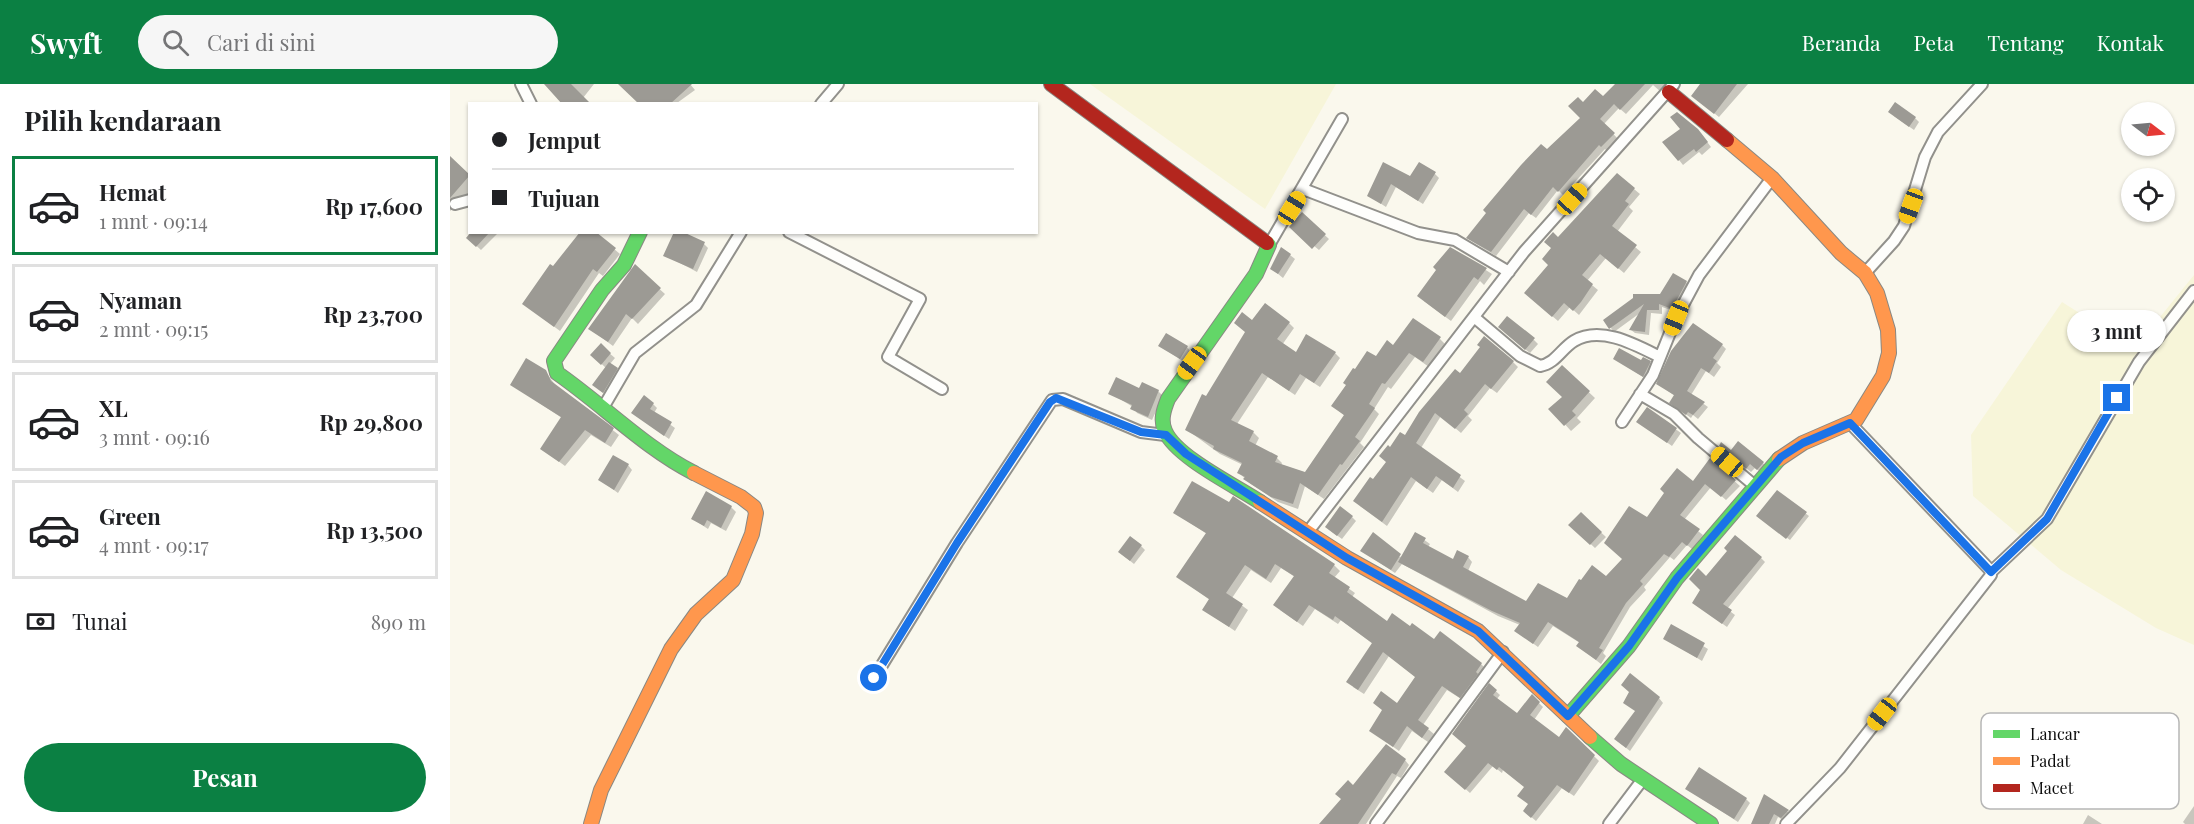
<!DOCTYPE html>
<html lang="id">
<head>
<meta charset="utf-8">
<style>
	:root { --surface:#fff; --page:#f6f6f6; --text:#202124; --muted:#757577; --line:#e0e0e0; --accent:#0b8043 }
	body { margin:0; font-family:"Playfair Display",serif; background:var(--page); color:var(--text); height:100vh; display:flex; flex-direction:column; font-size:22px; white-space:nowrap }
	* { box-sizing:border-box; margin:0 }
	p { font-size:20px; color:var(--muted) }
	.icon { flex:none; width:33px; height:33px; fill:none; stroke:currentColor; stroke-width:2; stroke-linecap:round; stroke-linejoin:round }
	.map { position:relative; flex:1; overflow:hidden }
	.drawer { display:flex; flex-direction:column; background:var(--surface); width:450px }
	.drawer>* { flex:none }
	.top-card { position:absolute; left:18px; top:18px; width:570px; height:132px; border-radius:0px; box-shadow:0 2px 4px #0004; display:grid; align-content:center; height:132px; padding:0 24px; background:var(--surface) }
	.needle { width:39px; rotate:106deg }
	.tools { position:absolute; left:1671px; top:18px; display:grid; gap:12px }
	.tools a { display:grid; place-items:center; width:54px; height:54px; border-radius:50%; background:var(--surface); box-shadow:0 2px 4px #0004; font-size:30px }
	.end { position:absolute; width:27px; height:27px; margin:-14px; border:8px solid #1a73e8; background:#fff; box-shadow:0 0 0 3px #fff }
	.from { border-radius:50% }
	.bubble { position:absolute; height:42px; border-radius:21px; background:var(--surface); box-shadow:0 2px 4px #0004; font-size:20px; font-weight:700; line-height:42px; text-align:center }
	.car { position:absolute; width:18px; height:36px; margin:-18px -9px; border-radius:8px; box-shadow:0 0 4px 2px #0007; background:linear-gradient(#f5c518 24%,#345 0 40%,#f5c518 0 76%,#345 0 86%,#f5c518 0) }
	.top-card b { display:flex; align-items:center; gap:21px; height:57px; font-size:22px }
	.top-card b+b { border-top:2px solid var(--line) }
	.top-card i { width:15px; height:15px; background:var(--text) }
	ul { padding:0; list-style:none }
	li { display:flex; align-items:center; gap:18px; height:99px; margin:0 12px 9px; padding:0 12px; border:3px solid var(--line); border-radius:0px }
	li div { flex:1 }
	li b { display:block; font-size:22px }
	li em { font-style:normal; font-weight:700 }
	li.active { border-color:var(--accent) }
	li>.icon { width:54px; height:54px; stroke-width:1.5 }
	h2 { padding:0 24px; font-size:27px; line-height:72px }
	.pay { display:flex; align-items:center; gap:15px; height:66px; padding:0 24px; font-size:22px }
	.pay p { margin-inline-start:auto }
	.primary-button { display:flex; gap:12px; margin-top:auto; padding:12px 24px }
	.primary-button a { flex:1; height:69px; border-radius:36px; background:var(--accent); color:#fff; font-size:24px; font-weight:700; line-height:69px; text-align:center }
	header { display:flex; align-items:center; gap:36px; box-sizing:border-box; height:84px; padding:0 30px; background:var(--accent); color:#fff }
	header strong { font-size:28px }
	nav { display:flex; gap:33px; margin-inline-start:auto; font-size:21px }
	.search { width:420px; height:54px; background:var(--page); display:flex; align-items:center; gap:15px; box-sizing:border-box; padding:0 21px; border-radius:33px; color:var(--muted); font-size:22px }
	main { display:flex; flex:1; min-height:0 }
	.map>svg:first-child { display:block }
	.farmland { fill:#f7f5d9 }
	.shadow { fill:#0003 }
	.building { fill:#9c9a94 }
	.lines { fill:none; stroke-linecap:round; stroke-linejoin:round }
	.street-casing { stroke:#92918c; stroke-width:14 }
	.fast-casing { stroke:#898883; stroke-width:16 }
	.slow-casing { stroke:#898883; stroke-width:16 }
	.jam-casing { stroke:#898883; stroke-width:16 }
	.street { stroke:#fefefc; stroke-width:10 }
	.fast { stroke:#63d668; stroke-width:14 }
	.slow { stroke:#ff974d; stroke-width:14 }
	.jam { stroke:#b3261e; stroke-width:14 }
	.route { stroke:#1a73e8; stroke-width:8 }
	.key { fill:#fff; stroke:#b6b6b6; stroke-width:1.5 }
	.key-label { font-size:16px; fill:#0a0a0a }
</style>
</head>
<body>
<header>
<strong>Swyft</strong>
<div class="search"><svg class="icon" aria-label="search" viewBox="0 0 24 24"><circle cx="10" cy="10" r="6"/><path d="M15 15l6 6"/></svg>Cari di sini</div>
<nav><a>Beranda</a><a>Peta</a><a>Tentang</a><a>Kontak</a></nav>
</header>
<main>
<section class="drawer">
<h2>Pilih kendaraan</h2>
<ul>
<li class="active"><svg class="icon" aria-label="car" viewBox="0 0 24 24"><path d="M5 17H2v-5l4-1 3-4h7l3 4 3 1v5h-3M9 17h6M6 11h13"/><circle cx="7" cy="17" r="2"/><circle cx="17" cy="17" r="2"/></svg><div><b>Hemat</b><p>1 mnt · 09:14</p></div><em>Rp 17,600</em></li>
<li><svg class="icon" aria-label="car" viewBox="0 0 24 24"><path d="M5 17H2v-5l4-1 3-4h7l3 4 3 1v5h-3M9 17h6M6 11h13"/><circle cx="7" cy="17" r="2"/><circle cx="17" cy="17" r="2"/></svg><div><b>Nyaman</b><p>2 mnt · 09:15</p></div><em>Rp 23,700</em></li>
<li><svg class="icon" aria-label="car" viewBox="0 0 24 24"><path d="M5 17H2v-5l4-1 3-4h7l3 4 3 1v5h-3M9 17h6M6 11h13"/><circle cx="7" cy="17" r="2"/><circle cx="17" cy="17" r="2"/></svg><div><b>XL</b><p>3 mnt · 09:16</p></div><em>Rp 29,800</em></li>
<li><svg class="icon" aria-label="car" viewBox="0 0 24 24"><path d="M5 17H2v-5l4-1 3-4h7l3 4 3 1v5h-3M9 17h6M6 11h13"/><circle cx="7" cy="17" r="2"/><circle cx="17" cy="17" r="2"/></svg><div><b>Green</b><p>4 mnt · 09:17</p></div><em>Rp 13,500</em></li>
</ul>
<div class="pay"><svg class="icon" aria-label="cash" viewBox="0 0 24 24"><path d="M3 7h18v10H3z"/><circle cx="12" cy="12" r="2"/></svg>Tunai<p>890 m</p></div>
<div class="primary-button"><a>Pesan</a></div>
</section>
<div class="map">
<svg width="1744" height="740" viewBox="0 0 1744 740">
	<rect width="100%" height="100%" fill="#faf8ed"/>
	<!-- farmland -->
	<path class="farmland" d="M640,0H886L815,125Z
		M1744,191V561L1706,544L1611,486L1523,412L1521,351L1612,218L1685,264Z"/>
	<!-- shadow -->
	<path class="shadow" d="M96,0H144L133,14Z
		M189,0H240L245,6L227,19L187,20Z
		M1167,0H1215L1217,3L1212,9L1203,1L1176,30L1169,24L1154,40L1168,55L1157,67L1155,65L1113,111L1108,106L1086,134L1079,129L1046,172L1023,158L1018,154L1097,67L1132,34L1133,20L1153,14Z
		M1252,0H1298L1269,33L1247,16Z
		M1444,32L1465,34L1469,38L1464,46Z
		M1252,51L1261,63L1252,71L1249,68L1233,81L1229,76Z
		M0,74L20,93V108L0,127Z
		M934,80L961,93L985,90L989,94L973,120L946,103L936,123L919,112Z
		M1167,91L1190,110L1179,123L1183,127L1167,148L1191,168L1174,189L1156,174L1137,197L1148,206L1129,231L1120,223L1108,237L1081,214L1100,181L1108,155Z
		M852,130L879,155L869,166L841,143Z
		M23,148L48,149L31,166L18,154Z
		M144,148L170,170L153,192L149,189L110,247L74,220L103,184Z
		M254,160L258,164L247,188L215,171Z
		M1003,165L1042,190L1034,201L1030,197L1001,237L974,217Z
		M840,171L845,175L833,194L822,185Z
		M185,183L215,210L188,240L182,234L163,262L140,245Z
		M1236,198L1240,202L1227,228L1212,223V230L1201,229L1199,251L1185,249L1181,246L1190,229L1164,248L1155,236Z
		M803,239H839L844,244L832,261L846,270L885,269L890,274L870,303L856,294L845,311L818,293L787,340L803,348L809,354L805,362L827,374L832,379L831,382L855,390L895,332L883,322L905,287L944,263L990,255L995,260L979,283L965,273L941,305L938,303L924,325L929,330L910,359L914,363L874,415L855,402L848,425L828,418L801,400L789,389L793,381L770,370L736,345Z
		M1054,248L1084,256L1088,260L1080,269Z
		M1272,261L1276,265L1267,279L1271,283L1264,293L1256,287L1241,311L1258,323L1248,335L1243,331L1241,334L1226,323L1225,312L1208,300Z
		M151,262L165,274L160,280L171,289L158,312L148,305L156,284L142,271Z
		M710,262L737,263L741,268L734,278Z
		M1165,275L1200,278L1204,282L1198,296Z
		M1063,278L1068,283L1047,309L1040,304L1018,332L1022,336L1011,349L991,332L971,364L1015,397L1008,408L992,396L983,409L966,397L937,442L910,422L937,378L940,365L955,353L1010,291Z
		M1112,283L1145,314L1127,334L1131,338L1121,347L1101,325L1114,313Z
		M95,287L106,302L169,351L161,363L141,351L115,382L92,365L112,334L62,301Z
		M690,306L708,307L713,312L702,336L687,329L683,323L660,309Z
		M203,320L207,324L204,329L225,344L219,355L188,333Z
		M1197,325L1231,349L1222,362L1188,338Z
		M1275,366L1313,379L1317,384L1312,389L1305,384L1301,388Z
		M1260,376L1290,402L1276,416L1261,403L1234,436L1253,451L1242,465L1237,461L1224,476L1220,473L1194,503L1196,506L1180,523L1153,569L1156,572L1151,580L1133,566L1130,559L1103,542L1088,563L1071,551L1070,541L1048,532L952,480L945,489L912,467L952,473L966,450L980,460L978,463L1003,478L1018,473L1022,478L1018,487L1077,519L1117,516L1157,494L1174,475L1197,435L1243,399Z
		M178,381L182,386L168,409L150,396Z
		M1327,408L1359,432L1340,456L1311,435Z
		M783,414L884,481L890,487L884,494L905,509L902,513L937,539L960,544L1031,580L1036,585L1016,618L997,606L973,641L984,650L978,658L962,647L949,667L920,646L948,621L967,594L939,572L914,610L903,603L923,560L891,536L888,540L865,525L853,542L830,526L845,493L831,484L821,499L801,486L782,514L798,526L785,547L754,526L760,516L728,493L757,450L725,429L779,420Z
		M281,423L286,428L276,447L261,439L258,445L243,435Z
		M1131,430L1156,453L1145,464L1120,441Z
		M902,433L906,437L892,455L881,447Z
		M691,462L695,466L684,480L674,472Z
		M1311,474L1315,478L1277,525L1285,531L1277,543L1244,519L1256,494Z
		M1222,543L1258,565L1252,577L1215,554Z
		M1039,601L1050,611L1047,615L1068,631L1082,612L1093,623L1084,636L1109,655L1116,645L1149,677L1124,712L1112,704L1086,737L1079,731L1080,721L1075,703L1053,686L1052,689L1043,682L1020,709L1001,692L1018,662Z
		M1181,608L1209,614L1213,619L1180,667L1170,659L1187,628Z
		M955,676L959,681L951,694L947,692L916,740H871L904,703Z
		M1237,705L1296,715L1300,719L1288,738Z
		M1315,712L1342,731L1336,738L1328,733L1325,740H1303Z
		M1744,722V740H1735L1733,738Z
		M1638,731L1652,740H1633Z"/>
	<!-- building -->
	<path class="building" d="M94,0H121L141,20H112Z
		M168,0H242L220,20H189Z
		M1165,0H1195L1170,26L1164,20L1150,35L1165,49L1151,63L1149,61L1108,108L1103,103L1081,131L1074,125L1041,168L1016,154L1036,129L1033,126L1071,81L1091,60L1097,65L1130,34L1118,22L1128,13L1133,18L1145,5L1153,12Z
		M1250,0H1287L1264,30L1241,12Z
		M1445,18L1466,33L1459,43L1438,28Z
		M1227,28L1248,45L1258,58L1246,68L1244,65L1228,77L1212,58L1230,45L1220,33Z
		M0,72L20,91L0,114Z
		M933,78L960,92L969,78L986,88L968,117L941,100L931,120L917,112Z
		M1167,89L1185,104L1175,117L1179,120L1162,142L1187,161L1168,185L1150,170L1132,191L1143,200L1131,218L1123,227L1114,219L1102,233L1074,209L1098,181L1092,175L1101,164L1094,158L1103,148L1108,153Z
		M852,128L876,150L862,165L839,143Z
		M21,148H40L26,163L16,154Z
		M130,148H146L166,164L147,188L143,185L104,243L72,220L100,180L103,182Z
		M224,148H233L255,158L243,185L213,172Z
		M831,163L841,170L828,190L820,185Z
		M1000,163L1037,184L1028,196L1024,193L995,233L967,212L986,186L983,183Z
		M185,180L211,204L182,235L176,230L158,258L138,245Z
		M1223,189L1237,197L1222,225L1209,220V226H1197L1195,248L1179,246L1194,220L1159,245L1153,236L1183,214V210H1210Z
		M815,219L840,238L827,255L846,268L856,250L886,268L864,299L850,290L839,307L812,289L781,336L804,347L799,357L828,372L825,378L855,388L894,331L881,322L896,301L893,299L903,284L905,285L917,267L926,272L937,256L943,261L963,234L991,253L973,278L959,269L935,300L932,299L919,320L925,324L905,353L910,357L892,381L890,380L868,411L850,399L843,420L821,413L793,395L795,393L787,389L792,379L763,365L764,362L735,346L752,310L756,312L795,248L784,239L792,228L802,236Z
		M1057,232L1085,254L1075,266L1048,243Z
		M1243,239L1273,260L1263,274L1267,277L1259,289L1251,284L1237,307L1255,318L1243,331L1238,328L1236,331L1219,319L1224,311L1206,300L1221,267Z
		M716,249L738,262L730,275L708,262Z
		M1034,252L1064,277L1041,305L1035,300L1014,326L1018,330L1005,345L985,329L966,359L1011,391L1003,404L986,392L977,405L961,393L932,438L903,417L920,393L923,395L936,378L929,372L938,361L940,363L950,348L955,351L969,328L1005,285L1010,289L1030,263L1027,261Z
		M151,259L161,269L151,281L140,271Z
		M1169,264L1191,276L1193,273L1201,277L1193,293L1163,275Z
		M76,274L96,286L101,297L164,344L155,359L135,346L109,378L90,365L111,333L60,301Z
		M159,278L168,284L153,309L142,301Z
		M1112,281L1140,307L1122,327L1126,331L1114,342L1098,325L1112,313L1096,298Z
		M666,293L689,304L692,298L709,306L698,333L680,325L682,321L658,310Z
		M194,311L204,319L200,325L222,338L214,352L181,329Z
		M1197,323L1227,344L1217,359L1186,338Z
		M1288,357L1314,378L1307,386L1300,380L1296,385L1269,362L1271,358L1281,366Z
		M163,371L179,380L164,406L148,396Z
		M1260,374L1286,396L1271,413L1255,400L1230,431L1250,445L1237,462L1232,458L1219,473L1214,470L1190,497L1193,500L1176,519L1149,564L1153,566L1146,576L1126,562L1129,558L1098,538L1083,560L1064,547L1070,539L1042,527L948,478L965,448L976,454L973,459L1003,475L1007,466L1019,472L1013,483L1076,517L1088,499L1117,514L1129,495L1131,496L1142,481L1156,492L1172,475L1154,459L1179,422L1197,433L1214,409L1210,405L1227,384L1243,397Z
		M742,397L779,418L783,412L885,480L879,489L900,503L897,508L937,537L942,529L960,542L962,539L984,555L990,547L1032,579L1026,588L1028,590L1010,614L992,602L968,636L979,644L972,654L957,642L943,663L919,647L932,626L923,619L931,607L947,619L965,593L933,568L908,606L896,598L922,559L885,532L883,536L859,521L847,538L823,521L844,492L825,480L816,495L795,481L776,509L793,520L779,543L752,526L759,515L726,493L756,449L723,429Z
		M1327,406L1357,428L1336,455L1306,432Z
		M256,407L282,422L271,444L257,436L254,442L241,435Z
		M890,422L903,432L887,452L875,443Z
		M1131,428L1152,448L1140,461L1118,441Z
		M923,448L951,470L941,486L910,467Z
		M1285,451L1312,473L1273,520L1282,526L1272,540L1242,519L1250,506L1239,495L1248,484L1256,492L1277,467L1274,464Z
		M680,452L692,461L680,477L668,468Z
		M1221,540L1255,559L1247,574L1213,555Z
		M1180,589L1210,613L1176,664L1164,655L1185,627L1173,619L1179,608L1171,601Z
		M1039,599L1047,606L1043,611L1067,629L1082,610L1090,618L1080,631L1109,653L1116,643L1145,671L1119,709L1107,701L1081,734L1073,727L1078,720L1067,712L1074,703L1049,683L1047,686L1038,679L1015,706L994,688L1016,662L1002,650Z
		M936,660L956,675L946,691L942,689L908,740H869L891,715L885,710L898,696L903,701Z
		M1249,683L1297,714L1284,735L1235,705Z
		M1314,710L1339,726L1331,734L1324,730L1319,740H1301Z"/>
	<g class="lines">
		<defs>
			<path id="street" d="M71,0L81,20
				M371,20L388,0
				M853,105L968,149L1005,156L1059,188
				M5,120L20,116
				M339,148L470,215L438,273L492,305
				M819,161L892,35
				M1415,189L1444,157L1454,142L1475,73L1488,48L1532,0
				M1024,233L1070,272L1090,282C1106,279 1111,265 1124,257C1151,241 1186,261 1210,273
				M1190,310L1224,330L1248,354L1305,402
				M154,322L185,269L246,221L291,148
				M1172,338L1203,291L1226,234L1249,191L1322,94
				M857,449L1074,168L1224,0
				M1541,488L1597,435L1689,278L1744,207
				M424,594L507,459L602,316L613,315L691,348L715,351
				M926,740L1053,568
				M1159,740L1193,695
				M1336,740L1390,684L1541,491L1540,486L1400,339"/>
			<path id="fast" d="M190,148L174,181L152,206L104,277L107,289C153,321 195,364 244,389
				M810,418C786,402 726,373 715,347C710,336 714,325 718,315L806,190L819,161L817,159
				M1118,632L1179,562L1227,494L1329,375
				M1140,653L1171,680L1261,740"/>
			<path id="slow" d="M1277,56L1322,94L1391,169L1415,189L1427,209L1438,246L1439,269L1433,292L1406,336L1353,359L1329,375
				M810,418L897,474L1028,547L1140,653
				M141,740L151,706L221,565L246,530L283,496L302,450L306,429L304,423L291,413L244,389"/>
			<path id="jam" d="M601,0L817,159
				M1219,8L1277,56"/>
		</defs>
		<!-- street casing -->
		<use href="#street" class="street-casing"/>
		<!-- fast casing -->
		<use href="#fast" class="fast-casing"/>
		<!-- slow casing -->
		<use href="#slow" class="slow-casing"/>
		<!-- jam casing -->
		<use href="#jam" class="jam-casing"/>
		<!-- street -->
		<use href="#street" class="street"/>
		<!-- fast -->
		<use href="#fast" class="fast"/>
		<!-- slow -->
		<use href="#slow" class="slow"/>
		<!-- jam -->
		<use href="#jam" class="jam"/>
	</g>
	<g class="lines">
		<!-- route -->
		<path class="route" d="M424,594L507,459L600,318L606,314L691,348L716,351L736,370L897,474L1028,547L1118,632L1179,562L1227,494L1331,373L1353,359L1400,339L1541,488L1597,435L1667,314"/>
	</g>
	<!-- legend -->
	<rect x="1531" y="629" width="198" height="96" rx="9" class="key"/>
	<rect x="1543" y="646" width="27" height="8" fill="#63d668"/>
	<rect x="1543" y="673" width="27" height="8" fill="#ff974d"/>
	<rect x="1543" y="700" width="27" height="8" fill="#b3261e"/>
	<g class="key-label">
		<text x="1580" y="656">Lancar</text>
		<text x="1580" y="683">Padat</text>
		<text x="1580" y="710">Macet</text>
	</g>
</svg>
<div class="tools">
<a><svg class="needle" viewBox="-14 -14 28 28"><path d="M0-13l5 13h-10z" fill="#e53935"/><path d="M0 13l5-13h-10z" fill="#757577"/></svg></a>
<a><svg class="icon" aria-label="locate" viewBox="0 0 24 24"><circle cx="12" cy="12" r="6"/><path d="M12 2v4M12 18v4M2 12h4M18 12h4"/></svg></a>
</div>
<i class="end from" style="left:424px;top:594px"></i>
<i class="end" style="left:1667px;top:314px"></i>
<div class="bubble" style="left:1617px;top:226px;width:99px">3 mnt</div>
<i class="car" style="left:1122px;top:115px;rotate:42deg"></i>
<i class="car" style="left:1461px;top:122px;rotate:200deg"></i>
<i class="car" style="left:842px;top:124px;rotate:32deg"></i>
<i class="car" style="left:1226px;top:234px;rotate:202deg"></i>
<i class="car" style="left:742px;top:279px;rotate:216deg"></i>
<i class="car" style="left:1277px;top:378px;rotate:310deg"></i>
<i class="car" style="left:1432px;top:630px;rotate:218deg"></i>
<div class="top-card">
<b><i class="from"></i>Jemput</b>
<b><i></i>Tujuan</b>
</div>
</div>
</main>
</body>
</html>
